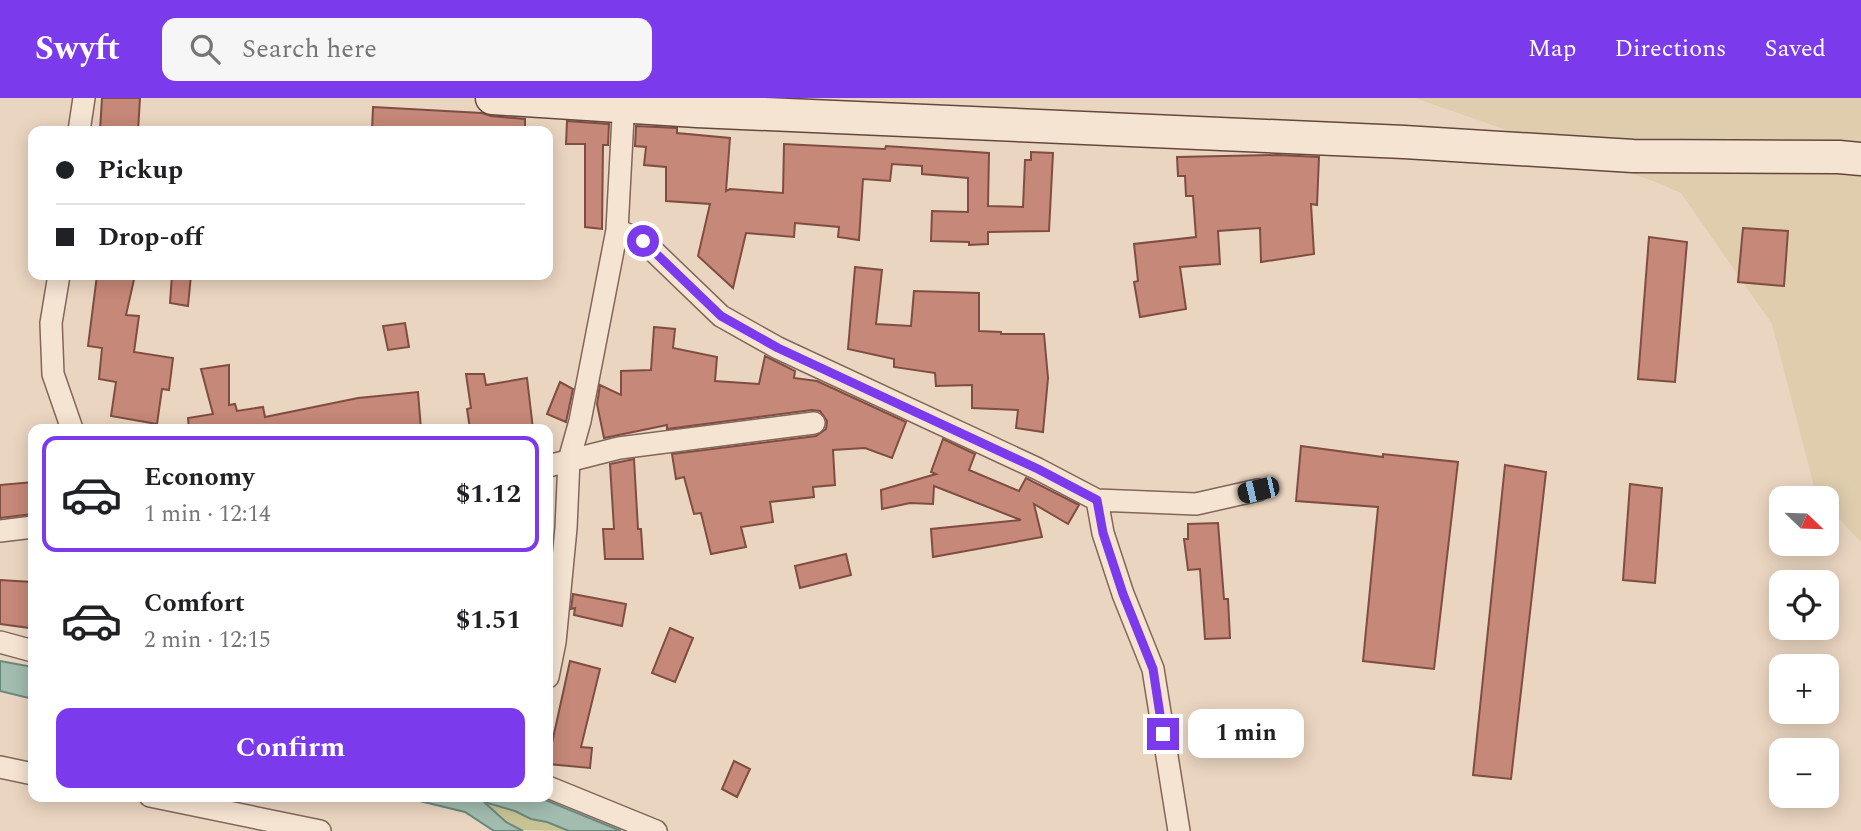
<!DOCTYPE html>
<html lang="en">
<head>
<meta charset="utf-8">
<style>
	:root { --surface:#fff; --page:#f6f6f6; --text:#202124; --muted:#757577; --line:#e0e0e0; --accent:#7c3aed }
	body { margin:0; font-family:Spectral,serif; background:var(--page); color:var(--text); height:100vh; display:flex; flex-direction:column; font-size:26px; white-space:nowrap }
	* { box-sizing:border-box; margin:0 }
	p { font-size:23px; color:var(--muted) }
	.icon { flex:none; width:38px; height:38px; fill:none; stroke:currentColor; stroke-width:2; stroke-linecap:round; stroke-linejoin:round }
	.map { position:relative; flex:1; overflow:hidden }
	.drawer { position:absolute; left:28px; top:326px; width:525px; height:378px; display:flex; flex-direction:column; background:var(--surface); border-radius:14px; box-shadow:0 4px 18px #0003 }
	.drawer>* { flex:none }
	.banner { position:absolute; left:28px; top:28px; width:525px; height:154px; border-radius:14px; box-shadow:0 4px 18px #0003; display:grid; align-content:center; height:154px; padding:0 28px; background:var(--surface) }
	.needle { width:46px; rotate:113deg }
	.tools { position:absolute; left:1769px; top:388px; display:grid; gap:14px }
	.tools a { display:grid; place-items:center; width:70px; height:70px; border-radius:14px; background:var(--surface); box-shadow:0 4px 18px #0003; font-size:35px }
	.end { position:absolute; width:32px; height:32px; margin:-16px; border:9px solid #7c3aed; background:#fff; box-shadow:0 0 0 4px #fff }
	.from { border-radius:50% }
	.bubble { position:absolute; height:49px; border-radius:14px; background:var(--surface); box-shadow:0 4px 18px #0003; font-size:23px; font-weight:700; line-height:49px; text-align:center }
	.car { position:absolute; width:21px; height:42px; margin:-21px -10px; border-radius:9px; box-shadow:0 0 5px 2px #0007; background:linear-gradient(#222 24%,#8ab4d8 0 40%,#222 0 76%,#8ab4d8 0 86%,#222 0) }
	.banner b { display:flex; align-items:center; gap:24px; height:66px; font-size:26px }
	.banner b+b { border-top:2px solid var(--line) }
	.banner i { width:18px; height:18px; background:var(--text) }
	ul { padding:12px 0 0; list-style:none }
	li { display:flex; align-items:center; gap:21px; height:116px; margin:0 14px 10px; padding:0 14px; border:4px solid transparent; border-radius:14px }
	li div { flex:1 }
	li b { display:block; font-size:26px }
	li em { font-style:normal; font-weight:700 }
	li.selected { border-color:var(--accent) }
	li>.icon { width:63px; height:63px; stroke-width:1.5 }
	.cta { display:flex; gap:14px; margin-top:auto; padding:14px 28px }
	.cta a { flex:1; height:80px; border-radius:14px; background:var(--accent); color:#fff; font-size:28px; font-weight:700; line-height:80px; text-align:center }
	header { display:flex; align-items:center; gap:42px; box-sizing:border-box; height:98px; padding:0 35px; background:var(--accent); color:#fff }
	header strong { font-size:33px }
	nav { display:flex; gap:38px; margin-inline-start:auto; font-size:24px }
	.search { width:490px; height:63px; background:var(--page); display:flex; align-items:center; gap:18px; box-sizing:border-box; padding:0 24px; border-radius:14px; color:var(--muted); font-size:26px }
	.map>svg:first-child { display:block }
	.farmland { fill:#dfcdae }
	.green { fill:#c7c395 }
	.water { fill:#a2bdb0; stroke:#6b897b; stroke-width:2 }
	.building { fill:#c68878; stroke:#7f4d41; stroke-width:2 }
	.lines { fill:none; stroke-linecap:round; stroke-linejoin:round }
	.minor-casing { stroke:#826659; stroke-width:24 }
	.secondary-casing { stroke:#64483d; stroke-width:35 }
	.minor { stroke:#f6e4d2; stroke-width:21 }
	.secondary { stroke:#f6e4d2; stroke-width:32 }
	.route { stroke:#7c3aed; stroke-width:9 }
</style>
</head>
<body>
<header>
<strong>Swyft</strong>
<div class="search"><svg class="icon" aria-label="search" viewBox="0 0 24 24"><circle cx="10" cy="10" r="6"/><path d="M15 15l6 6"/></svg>Search here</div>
<nav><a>Map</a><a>Directions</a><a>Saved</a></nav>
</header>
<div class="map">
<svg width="1861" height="733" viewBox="0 0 1861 733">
	<rect width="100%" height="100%" fill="#ead5c0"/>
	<!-- farmland -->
	<path class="farmland" d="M1415,0H1861V444L1827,408V401H1820L1816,396L1772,226L1681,95L1653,83Z"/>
	<!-- green -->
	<path class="green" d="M482,703L515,713L531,721L547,724L569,733L521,732L506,724Z"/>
	<!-- water -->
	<path class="water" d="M0,563L33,569V601L0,593Z
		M399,698H521L543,701L621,733H569L547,724L531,721L515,713L484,704L506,724L523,733H494L465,714Z"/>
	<!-- building -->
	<path class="building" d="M102,0H140L138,33L100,32Z
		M373,9L482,15L491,18L525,21V33H372Z
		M567,23L609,26L608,47H603L602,131L585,129V46H566Z
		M636,28L677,30V35L730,40L726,93L730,91L783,95L784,46L885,51L886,48L989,55L988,108L1023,109L1025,62H1031V54L1053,55L1049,133L988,134V146L969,147V144L931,143L932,113L968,114V80L922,76V68L892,66L890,83L863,81L859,142L838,139L839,129L795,125L794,139L746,135L733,190L698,158L710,106L666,103V69L644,67L646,49L635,48Z
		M1278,57L1319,59L1317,107L1311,106L1314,156L1261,164L1260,130L1218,133L1220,166L1180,169L1186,211L1140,219L1134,184L1138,183L1134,146L1196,139L1193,98H1186L1185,78H1178L1177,59Z
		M1743,130L1788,133L1784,188L1738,184Z
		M1649,139L1687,144L1675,284L1638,281Z
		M855,169L882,172L876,226L911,228L914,193L979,195V233L1001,234V236H1044L1048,280L1043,334L1016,330L1018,312L972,310V287L936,288L935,275L894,269V261L848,251Z
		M97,177H135L126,217L139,218L134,254L173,260L169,292L162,291L157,326L111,318L116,284L99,281L102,250L88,248Z
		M172,177H191L188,208L170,205Z
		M405,225L409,249L388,252L383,228Z
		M654,229L675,231L673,250L717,259L715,283L759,286L765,258L795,273L794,280L817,283L906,324L892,360L865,350L833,352L835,387L813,389L814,399L770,404L773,424L741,429L746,449L711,456L701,415L694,416L684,379L676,381L672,356L816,338L826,331L827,323L820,313L812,312L667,331V327L604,340L597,306L600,287L621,297V273L651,272Z
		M229,267V307L235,306L237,313L263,309L265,319L358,300L418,294L421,331H189L188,320L213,316L201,271Z
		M466,276H484L486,287L527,280L533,331H470L467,311L471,310Z
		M560,284L573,291L566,324L547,316Z
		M943,341L975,356L969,372L1019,393L1026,380L1079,407L1068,426L1034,406L1042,439L933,459L931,431L1021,422L934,388L933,406L910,405L882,411L881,392L936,376L931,374Z
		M1301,348L1383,359V356L1458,364L1434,571L1363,563L1378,409L1296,403Z
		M634,361L638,431H641L643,461H605L603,431H614L610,366Z
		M1505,367L1546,374L1511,681L1473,677Z
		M33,384V416L0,420V387Z
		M1630,386L1662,390L1655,485L1623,482Z
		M1218,425L1224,501H1228L1230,540L1205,541L1200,471L1188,472L1184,441H1188V426Z
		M846,456L851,477L800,490L795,468Z
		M0,482L32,484L30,530L0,526Z
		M573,496L626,506L622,528L574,517L575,510L571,511Z
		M670,530L693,540L675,584L652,575Z
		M570,563L600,571L581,649L592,650L590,670L548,666L550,645H552Z
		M734,663L750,671L737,699L722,691Z"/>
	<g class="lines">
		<defs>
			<path id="minor" d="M79,33L84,0
				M617,132L643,143L721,218L778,250L1038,371L1097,402L1196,406L1258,392
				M59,177L51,225L53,276L72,331
				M548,368L619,350L814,325
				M1097,402L1103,435L1123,496L1153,571L1179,733
				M0,433L33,429
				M0,544L33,553
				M548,579L555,544L566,430L569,362L580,323L617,132L624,0
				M0,669L33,676
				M548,689L656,733
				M150,698L320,733"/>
			<path id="secondary" d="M492,0L697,13L1404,44L1633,58L1839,59L1861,61"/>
		</defs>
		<!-- minor casing -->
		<use href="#minor" class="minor-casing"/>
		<!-- secondary casing -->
		<use href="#secondary" class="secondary-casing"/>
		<!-- minor -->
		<use href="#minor" class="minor"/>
		<!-- secondary -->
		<use href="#secondary" class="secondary"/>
	</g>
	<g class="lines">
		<!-- route -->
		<path class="route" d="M643,143L721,218L778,250L1038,371L1097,402L1103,435L1123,496L1153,571L1163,636"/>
	</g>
</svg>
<div class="tools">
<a><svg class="needle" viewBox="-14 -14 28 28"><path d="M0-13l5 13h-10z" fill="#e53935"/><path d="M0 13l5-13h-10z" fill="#757577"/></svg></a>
<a><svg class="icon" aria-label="locate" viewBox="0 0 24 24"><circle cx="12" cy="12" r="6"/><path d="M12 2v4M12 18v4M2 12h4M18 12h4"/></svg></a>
<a>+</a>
<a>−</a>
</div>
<i class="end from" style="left:643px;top:143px"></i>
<i class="end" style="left:1163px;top:636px"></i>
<div class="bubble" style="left:1188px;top:611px;width:116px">1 min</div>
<i class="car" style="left:1258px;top:392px;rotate:257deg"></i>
<div class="banner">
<b><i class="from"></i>Pickup</b>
<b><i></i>Drop-off</b>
</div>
<section class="drawer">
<ul>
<li class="selected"><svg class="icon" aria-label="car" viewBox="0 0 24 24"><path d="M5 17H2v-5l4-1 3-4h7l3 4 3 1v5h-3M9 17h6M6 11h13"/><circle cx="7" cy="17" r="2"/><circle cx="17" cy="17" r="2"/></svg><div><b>Economy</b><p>1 min · 12:14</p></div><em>$1.12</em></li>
<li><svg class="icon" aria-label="car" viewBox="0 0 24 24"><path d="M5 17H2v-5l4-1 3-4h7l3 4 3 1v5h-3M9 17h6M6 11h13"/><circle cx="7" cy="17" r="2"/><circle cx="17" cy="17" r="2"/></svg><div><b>Comfort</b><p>2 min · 12:15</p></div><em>$1.51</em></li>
</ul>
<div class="cta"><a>Confirm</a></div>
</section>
</div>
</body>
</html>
